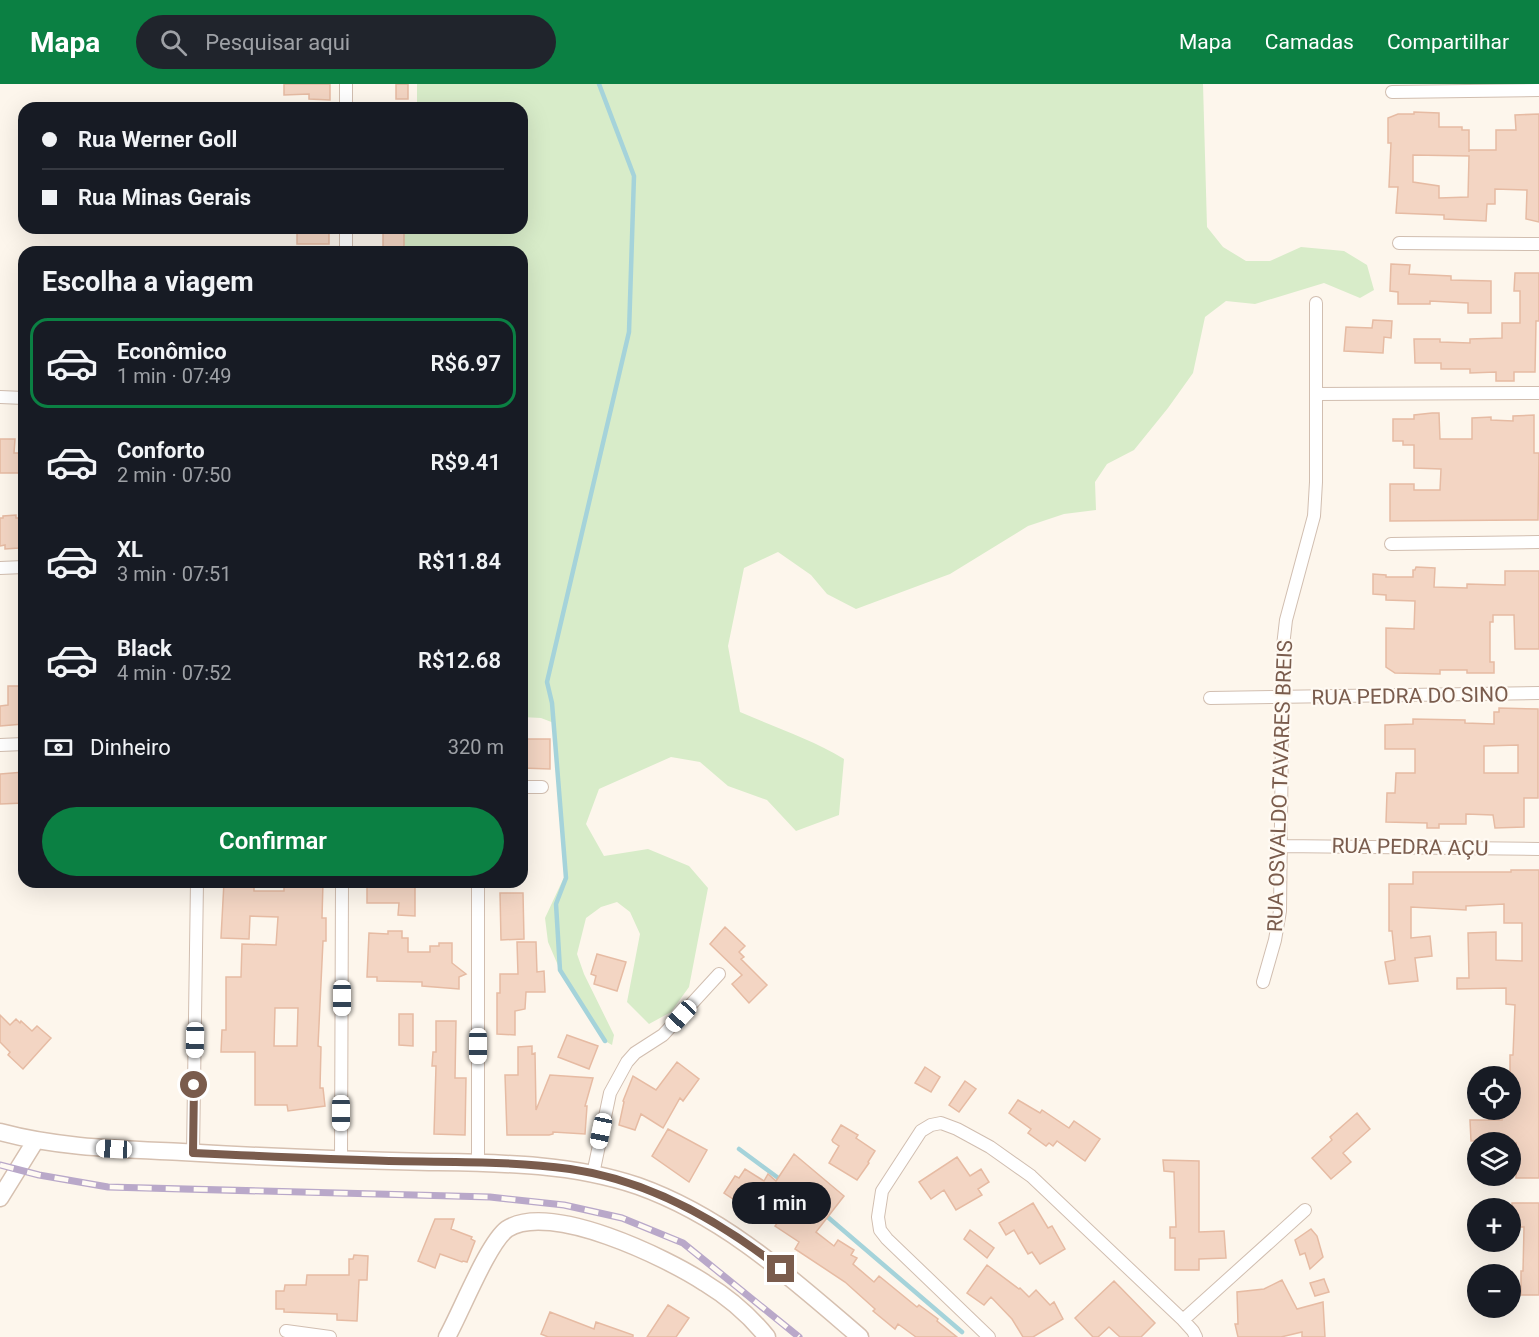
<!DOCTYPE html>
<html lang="pt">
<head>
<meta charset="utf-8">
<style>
	:root { --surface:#171b24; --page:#20242c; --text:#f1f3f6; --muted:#9ea1a6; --line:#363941; --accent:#0b8043 }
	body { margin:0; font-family:Roboto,sans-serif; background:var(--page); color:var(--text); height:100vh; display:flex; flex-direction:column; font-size:22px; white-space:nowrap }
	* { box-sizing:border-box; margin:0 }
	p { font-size:20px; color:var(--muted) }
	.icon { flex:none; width:33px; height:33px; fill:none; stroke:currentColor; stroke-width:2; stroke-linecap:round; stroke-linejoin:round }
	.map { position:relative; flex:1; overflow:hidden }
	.panel { position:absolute; left:18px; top:162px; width:510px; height:642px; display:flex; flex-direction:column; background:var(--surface); border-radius:18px; box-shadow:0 6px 24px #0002 }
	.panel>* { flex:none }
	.guide { position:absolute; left:18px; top:18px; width:510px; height:132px; border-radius:18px; box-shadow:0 6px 24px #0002; display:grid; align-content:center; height:132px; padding:0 24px; background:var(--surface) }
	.buttons { position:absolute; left:1467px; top:982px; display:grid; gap:12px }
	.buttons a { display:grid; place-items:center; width:54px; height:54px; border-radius:50%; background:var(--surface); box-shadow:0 6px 24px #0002; font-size:30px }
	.end { position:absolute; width:27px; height:27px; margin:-14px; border:8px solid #7a5c4d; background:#fff; box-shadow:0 0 0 3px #fff }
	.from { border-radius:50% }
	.bubble { position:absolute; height:42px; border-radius:21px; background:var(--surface); box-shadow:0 6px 24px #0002; font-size:20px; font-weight:600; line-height:42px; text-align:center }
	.car { position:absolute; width:18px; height:36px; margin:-18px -9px; border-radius:8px; box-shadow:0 0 4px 2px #0007; background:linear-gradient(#fff 24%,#345 0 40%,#fff 0 76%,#345 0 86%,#fff 0) }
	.guide b { display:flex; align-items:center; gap:21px; height:57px; font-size:22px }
	.guide b+b { border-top:2px solid var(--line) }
	.guide i { width:15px; height:15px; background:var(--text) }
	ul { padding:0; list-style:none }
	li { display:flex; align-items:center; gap:18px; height:90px; margin:0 12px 9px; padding:0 12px; border:3px solid transparent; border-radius:18px }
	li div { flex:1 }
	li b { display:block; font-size:22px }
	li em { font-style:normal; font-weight:600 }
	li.on { border-color:var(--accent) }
	li>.icon { width:54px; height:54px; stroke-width:1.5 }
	h2 { padding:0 24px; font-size:27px; line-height:72px }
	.pay { display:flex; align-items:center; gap:15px; height:66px; padding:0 24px; font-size:22px }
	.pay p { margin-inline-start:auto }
	.action { display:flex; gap:12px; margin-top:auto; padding:12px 24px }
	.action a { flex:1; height:69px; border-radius:36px; background:var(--accent); color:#fff; font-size:24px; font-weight:600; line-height:69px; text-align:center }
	header { display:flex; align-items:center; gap:36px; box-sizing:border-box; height:84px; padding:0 30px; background:var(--accent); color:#fff }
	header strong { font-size:28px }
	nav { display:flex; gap:33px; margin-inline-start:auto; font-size:21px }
	.search { width:420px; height:54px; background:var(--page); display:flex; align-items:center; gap:15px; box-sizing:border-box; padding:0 21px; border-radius:33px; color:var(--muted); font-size:22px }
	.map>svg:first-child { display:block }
	.green { fill:#d8ecc9 }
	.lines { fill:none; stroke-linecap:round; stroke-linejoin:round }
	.stream { stroke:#a5d3da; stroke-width:4.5 }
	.building { fill:#f3d5c3; stroke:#e6bba3; stroke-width:1.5; fill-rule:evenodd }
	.street-casing { stroke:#d1beb0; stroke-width:14 }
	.secondary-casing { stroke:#d6c0b0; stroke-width:19 }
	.street { stroke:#fff; stroke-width:12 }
	.secondary { stroke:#fff; stroke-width:16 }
	.rail-casing { stroke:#b9a8c9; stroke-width:7 }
	.rail { stroke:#fffaf3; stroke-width:4.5; stroke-dasharray:14; stroke-linecap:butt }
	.route { stroke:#7a5c4d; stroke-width:8 }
	.labels { text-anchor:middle; stroke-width:4.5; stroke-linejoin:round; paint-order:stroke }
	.street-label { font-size:21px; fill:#7a5c4d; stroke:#fffaf3 }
</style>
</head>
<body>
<header>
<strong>Mapa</strong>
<div class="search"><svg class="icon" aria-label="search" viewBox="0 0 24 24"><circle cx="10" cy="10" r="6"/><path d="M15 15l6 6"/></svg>Pesquisar aqui</div>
<nav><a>Mapa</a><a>Camadas</a><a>Compartilhar</a></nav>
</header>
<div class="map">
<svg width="1539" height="1253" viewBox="0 0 1539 1253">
	<rect width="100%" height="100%" fill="#fdf6ec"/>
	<!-- green -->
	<path class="green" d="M417,0H1203L1207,143L1223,163L1246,177H1270L1301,163L1344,167L1367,181L1374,206L1360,214L1324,199L1255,220L1226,217L1205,233L1193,289L1168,324L1134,366L1107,380L1095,398L1096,426L1064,430L1028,442L950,490L856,525L827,510L811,491L778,468L744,484L728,562L740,628C774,643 811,655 844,675L839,731L796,747L767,716L728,702L700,678L671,673L599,705L586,740L604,772L648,765L689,782L708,804L689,903L671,928L649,940L627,918L640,850L630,828L617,818L601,823L586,834L577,870L584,890L614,951L612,961L605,957L560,886L548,858L545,834L566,789L554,639L541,634L522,633V168H406L402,152V144H522V24H417Z"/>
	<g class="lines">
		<!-- stream -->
		<path class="stream" d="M599,0L634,92L629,248L547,598L552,619L566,794L556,820L560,886L605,957
			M739,1065L781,1096
			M823,1129L962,1248"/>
	</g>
	<!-- building -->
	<path class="building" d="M284,0H330V16L309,15V10L284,11Z
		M396,0H408V15H396Z
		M1414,28L1439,29V43H1462V46H1469V68V66H1496V46H1516L1515,31L1539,30V138L1526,135L1527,106L1495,105V120H1487L1486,137L1444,135V131L1396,129L1398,103H1389L1391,59H1388V34L1398,30H1414ZM1413,71L1469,72L1468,113L1439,114V102L1413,98Z
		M297,144H329V160H297Z
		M404,147V168H383V148Z
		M1391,180L1410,181L1409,190L1451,192V196L1491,197V229H1468V219L1430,217V220H1398V208L1390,207Z
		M1515,189H1539V237H1536L1535,288H1514V297H1496V288L1470,289V285H1441V279H1415L1414,255H1440V258L1470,259V255L1502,254V239H1520V207H1514Z
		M1373,236L1392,237L1391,254L1384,253L1383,269L1344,267L1346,243L1372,244Z
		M1432,329H1439L1440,355H1472V334L1491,333V336L1513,337V332L1534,331V369H1539L1538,436L1390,437V400H1414V406H1440L1441,385L1414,384V361H1403V357H1393V335H1414V331Z
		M0,355H15L14,369H21L20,389H0Z
		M16,431V434H24V459H19V464L5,465V461L0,462V434H3V432Z
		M1416,483L1435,484L1434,503L1467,504V500L1505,501V487H1539V565H1515L1514,531H1493V538H1490V578H1494V589H1467V586H1440V590L1395,589L1386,583V544L1414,545L1415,517L1386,516V511L1373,510V490L1386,491V493H1413V486H1415Z
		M8,602H23V640L0,642V622L8,621Z
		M1499,624L1538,625V714H1524V743L1495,744L1493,731L1466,730V740H1439V744H1427V739L1386,738L1387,709H1395L1396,689H1415V665H1385V641L1413,640V635L1465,636V639L1494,640V628H1499ZM1518,661V689H1484V662Z
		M522,655H550V685L522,684Z
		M24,688V719L0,720V690Z
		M1511,786H1539V1094H1516V1059H1502V1056L1471,1057L1470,1036H1502V1026L1510,1027V971H1513L1515,921L1506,920V904L1457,905V894H1469L1468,849L1496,848V876L1522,877V839H1504V820L1466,822V826L1411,823V854L1430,852L1432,872L1415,874L1418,897L1389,900L1385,878L1395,876L1392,847H1389V800H1413V788H1511Z
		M224,798H254V807H284V798H323L322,834H326V857H323L318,962L321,963L320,1004H323L325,1022L288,1027L287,1021H255V968H221L222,946H226V893H241L242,860L276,861L278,833L250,832L249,855L221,854ZM275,924H298L297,962H274Z
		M415,798V832L398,831L399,819H367V799Z
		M500,809H523L524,855L501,856Z
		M725,843L745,862L739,868L744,873L741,875L767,901L749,919L732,900L742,891L710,860Z
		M388,847H402V854H408V868H430V862H439V859H452V879L466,890L459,893V905L422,902V898L377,897V893H367L369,849L388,850Z
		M517,858H536L537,888L544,887L545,908H526L525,925L515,927V951L497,950V909H500V890H518Z
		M597,870L626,878L617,907L594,900L596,892L591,890Z
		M399,930H413V962L399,961Z
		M0,931L10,941L16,935L20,939L21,937L32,947L37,942L51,954L23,985L8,971L10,968L0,958Z
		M436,937H456L455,994H466L465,1051L434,1050L436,982H432L433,968H436Z
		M567,951L598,962L589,985L558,973Z
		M532,962V970L535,969L536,1026L550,991L593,994L585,1022H587L585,1050L553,1048V1050L549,1051H507L505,991H518V963Z
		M677,978L699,995L683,1017L680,1014L663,1044L641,1030L635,1046L619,1041L624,1018L623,1017L633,992L656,1006Z
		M925,983L940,993L931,1008L915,999Z
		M965,997L976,1005L959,1028L949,1021Z
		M1018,1016L1040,1029L1042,1026L1069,1044L1074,1037L1100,1055L1085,1077L1057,1057L1053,1062L1049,1059L1046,1062L1028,1049L1031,1045L1009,1029Z
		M1357,1029L1370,1045L1343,1069L1351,1078L1331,1095L1312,1074L1332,1056L1330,1053Z
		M841,1041L858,1051L856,1054L875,1067L868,1078L869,1079L857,1096L829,1079L839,1062L833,1058L832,1056Z
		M668,1045L707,1066L689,1098L652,1072Z
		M794,1070L844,1112L816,1148L834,1162L838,1156L854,1166L851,1171L857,1174L853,1180L874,1198L879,1192L917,1223L919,1221L938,1235L937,1237L957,1253H916L898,1240L895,1245L873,1227L875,1225L845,1198L795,1165L799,1158L775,1142L778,1138L748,1118L745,1123L724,1109L735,1092L739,1094L745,1085L764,1097L768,1090L776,1097Z
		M957,1073L970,1092L981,1085L989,1098L978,1105L982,1111L956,1126L944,1106L931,1115L919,1098Z
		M1163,1076L1199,1077V1148L1224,1147L1226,1174L1199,1175V1186H1175V1154H1170V1143H1176L1174,1088L1164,1087Z
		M1033,1119L1048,1144L1052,1142L1065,1165L1040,1180L1032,1168L1028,1170L1014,1146L1006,1151L999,1139Z
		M1512,1119H1539V1211H1521V1187H1523L1524,1143H1512Z
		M435,1135H454L451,1145L472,1153L471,1155L475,1157L467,1178L463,1177L462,1178L440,1170L435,1184L418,1177Z
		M1311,1145L1317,1152L1323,1173L1310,1185L1305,1169L1300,1171L1295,1156Z
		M970,1146L994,1164L987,1174L964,1155Z
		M354,1171L368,1172L367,1196H359L357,1237L337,1236V1230L284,1228V1225H276V1207H284L285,1201H306L307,1191H349V1175H353Z
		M987,1181L1019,1205L1020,1204L1029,1213L1036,1206L1050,1221L1054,1218L1063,1235L1033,1253H1023L1012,1235L991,1213L984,1221L967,1209Z
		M1324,1195L1329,1208L1315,1212L1310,1199Z
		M1282,1196L1297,1225L1323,1218L1325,1253H1302V1248L1281,1253H1238L1235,1240H1238L1237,1208L1264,1205Z
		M1114,1197L1155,1239L1141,1253H1120L1109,1243L1098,1253H1093L1075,1234Z
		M668,1221L689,1234L676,1253H647Z
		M550,1228L594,1245L596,1238L633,1251V1253H548L541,1250Z"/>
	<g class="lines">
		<defs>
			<path id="street" d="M1392,8L1539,6
				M346,24V0
				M1399,159L1539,160
				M346,168V144
				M1316,310L1539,309
				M0,313L24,314
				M1391,460L1539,458
				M0,484L24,483
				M1210,614L1539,609
				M0,661L24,660
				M522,703H542
				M1281,762L1539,765
				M478,798V1079
				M1263,898L1275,856L1280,827L1283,562L1286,536L1314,432L1316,398V219
				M193,1069L197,798
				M341,1076L342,798
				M593,1090L610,1009L627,978L635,969L663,951L719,890
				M1183,1236L1305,1126
				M286,1247L330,1253
				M989,1253L887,1155L880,1146L878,1133L882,1107L921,1047L931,1041L941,1039L957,1045L990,1063L1031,1092L1183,1236L1193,1247L1196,1253"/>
			<path id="secondary" d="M0,1048C59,1064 121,1065 182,1068C264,1073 347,1076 429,1078C500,1079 570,1079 638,1102C725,1133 791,1194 860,1253
				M0,1114L36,1056
				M447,1253C461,1228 488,1159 507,1145C550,1117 667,1174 705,1199C728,1213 750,1232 767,1253"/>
		</defs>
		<!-- street casing -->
		<use href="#street" class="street-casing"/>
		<!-- secondary casing -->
		<use href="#secondary" class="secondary-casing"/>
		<!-- street -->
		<use href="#street" class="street"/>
		<!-- secondary -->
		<use href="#secondary" class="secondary"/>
		<defs>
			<path id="rail" d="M0,1081L39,1091L108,1103L490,1113L564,1121L622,1134L683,1159L799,1253"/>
		</defs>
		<!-- rail casing -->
		<use href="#rail" class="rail-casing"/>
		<!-- rail -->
		<use href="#rail" class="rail"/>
	</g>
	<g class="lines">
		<!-- route -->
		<path class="route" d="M194,1001L193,1069C258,1072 323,1075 389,1077C449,1078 510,1077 570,1085C648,1096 720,1137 781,1185"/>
	</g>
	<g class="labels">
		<!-- street labels -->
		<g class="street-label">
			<text transform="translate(1410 612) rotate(-1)" y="7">RUA PEDRA DO SINO</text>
			<text transform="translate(1280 702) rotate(-88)" y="7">RUA OSVALDO TAVARES BREIS</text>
			<text transform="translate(1410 763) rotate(1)" y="7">RUA PEDRA AÇU</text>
		</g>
	</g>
</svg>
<div class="buttons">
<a><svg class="icon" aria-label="locate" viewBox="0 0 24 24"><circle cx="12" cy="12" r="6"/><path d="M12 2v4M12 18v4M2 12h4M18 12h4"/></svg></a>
<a><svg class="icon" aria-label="layers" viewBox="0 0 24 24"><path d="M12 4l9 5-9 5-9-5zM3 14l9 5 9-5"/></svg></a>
<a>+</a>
<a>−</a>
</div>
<i class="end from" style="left:194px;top:1001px"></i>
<i class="end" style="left:781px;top:1185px"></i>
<div class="bubble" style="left:732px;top:1098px;width:99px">1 min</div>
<i class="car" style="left:342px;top:914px;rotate:180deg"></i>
<i class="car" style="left:681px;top:932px;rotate:223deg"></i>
<i class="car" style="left:195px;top:956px;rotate:181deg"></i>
<i class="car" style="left:478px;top:962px;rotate:180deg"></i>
<i class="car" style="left:341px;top:1029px;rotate:180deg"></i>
<i class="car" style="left:601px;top:1047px;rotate:192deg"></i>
<i class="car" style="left:114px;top:1065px;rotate:273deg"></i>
<div class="guide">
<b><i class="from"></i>Rua Werner Goll</b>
<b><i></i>Rua Minas Gerais</b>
</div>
<section class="panel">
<h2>Escolha a viagem</h2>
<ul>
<li class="on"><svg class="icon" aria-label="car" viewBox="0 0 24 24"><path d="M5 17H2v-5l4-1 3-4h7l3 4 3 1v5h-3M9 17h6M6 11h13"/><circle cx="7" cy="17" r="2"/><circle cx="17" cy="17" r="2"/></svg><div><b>Econômico</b><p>1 min · 07:49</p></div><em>R$6.97</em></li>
<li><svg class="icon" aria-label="car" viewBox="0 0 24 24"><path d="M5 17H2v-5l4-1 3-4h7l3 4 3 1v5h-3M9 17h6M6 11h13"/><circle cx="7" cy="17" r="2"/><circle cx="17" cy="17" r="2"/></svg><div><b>Conforto</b><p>2 min · 07:50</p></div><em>R$9.41</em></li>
<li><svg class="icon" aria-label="car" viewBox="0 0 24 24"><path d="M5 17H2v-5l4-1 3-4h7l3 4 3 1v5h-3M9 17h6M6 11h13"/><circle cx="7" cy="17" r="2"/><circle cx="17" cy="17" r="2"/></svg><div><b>XL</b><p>3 min · 07:51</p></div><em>R$11.84</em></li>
<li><svg class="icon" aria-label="car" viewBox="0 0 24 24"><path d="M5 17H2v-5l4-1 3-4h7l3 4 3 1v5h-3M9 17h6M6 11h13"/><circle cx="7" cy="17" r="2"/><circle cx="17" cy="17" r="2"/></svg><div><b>Black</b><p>4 min · 07:52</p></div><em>R$12.68</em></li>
</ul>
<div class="pay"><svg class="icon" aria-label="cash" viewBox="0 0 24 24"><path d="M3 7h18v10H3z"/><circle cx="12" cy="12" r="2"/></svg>Dinheiro<p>320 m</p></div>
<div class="action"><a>Confirmar</a></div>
</section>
</div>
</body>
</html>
